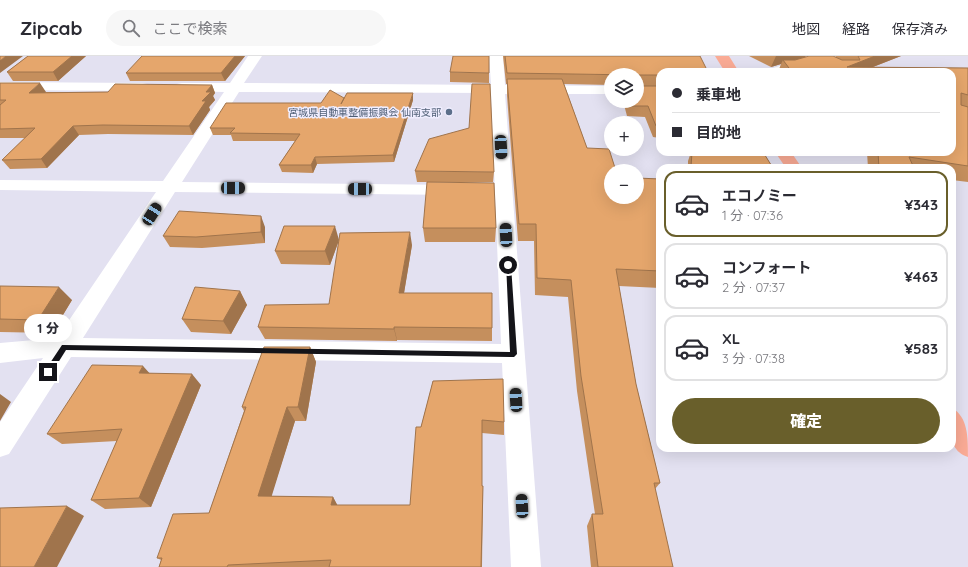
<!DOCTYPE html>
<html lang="ja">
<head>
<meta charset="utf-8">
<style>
	:root { --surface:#fff; --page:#f7f7f7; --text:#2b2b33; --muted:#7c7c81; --line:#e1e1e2; --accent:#695f2b }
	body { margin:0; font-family:Quicksand,"Noto Sans JP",sans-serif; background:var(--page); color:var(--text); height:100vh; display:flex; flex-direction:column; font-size:15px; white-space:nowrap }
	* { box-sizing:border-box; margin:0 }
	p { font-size:13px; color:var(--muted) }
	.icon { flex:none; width:22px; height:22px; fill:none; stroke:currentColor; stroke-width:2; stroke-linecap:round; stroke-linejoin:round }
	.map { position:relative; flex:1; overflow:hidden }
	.panel { position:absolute; left:656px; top:108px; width:300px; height:288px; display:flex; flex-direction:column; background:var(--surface); border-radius:12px; box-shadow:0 4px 16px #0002 }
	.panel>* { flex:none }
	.guide { position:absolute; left:656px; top:12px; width:300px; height:88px; border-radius:12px; box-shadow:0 4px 16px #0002; display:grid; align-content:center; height:88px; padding:0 16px; background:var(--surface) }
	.buttons { position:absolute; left:604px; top:12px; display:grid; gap:8px }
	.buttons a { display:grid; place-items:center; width:40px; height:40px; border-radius:50%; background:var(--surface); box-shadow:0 4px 16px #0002; font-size:20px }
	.end { position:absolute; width:18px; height:18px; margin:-9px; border:5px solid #141419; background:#fff; box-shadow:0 0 0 2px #fff }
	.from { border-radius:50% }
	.bubble { position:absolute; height:28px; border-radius:14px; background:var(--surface); box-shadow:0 4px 16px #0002; font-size:13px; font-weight:800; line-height:28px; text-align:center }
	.car { position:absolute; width:12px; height:24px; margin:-12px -6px; border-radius:5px; box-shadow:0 0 3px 1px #0007; background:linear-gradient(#222 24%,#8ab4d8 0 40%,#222 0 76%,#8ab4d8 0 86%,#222 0) }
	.guide b { display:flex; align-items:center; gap:14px; height:38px; font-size:15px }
	.guide b+b { border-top:1px solid var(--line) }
	.guide i { width:10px; height:10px; background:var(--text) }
	ul { padding:7px 0 0; list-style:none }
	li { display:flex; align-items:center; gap:12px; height:66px; margin:0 8px 6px; padding:0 8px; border:2px solid var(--line); border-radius:12px }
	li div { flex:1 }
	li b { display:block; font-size:15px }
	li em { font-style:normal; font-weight:800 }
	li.on { border-color:var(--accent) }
	li>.icon { width:36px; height:36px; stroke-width:1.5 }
	.primary-button { display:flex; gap:8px; margin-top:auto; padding:8px 16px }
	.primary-button a { flex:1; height:46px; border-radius:24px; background:var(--accent); color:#fff; font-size:16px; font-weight:800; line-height:46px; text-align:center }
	header { display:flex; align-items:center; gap:24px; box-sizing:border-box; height:56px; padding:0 20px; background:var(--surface); border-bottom:1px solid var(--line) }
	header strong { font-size:19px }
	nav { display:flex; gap:22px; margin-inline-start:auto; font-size:14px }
	.search { width:280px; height:36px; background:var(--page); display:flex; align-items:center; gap:10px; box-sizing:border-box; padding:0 14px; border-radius:22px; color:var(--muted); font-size:15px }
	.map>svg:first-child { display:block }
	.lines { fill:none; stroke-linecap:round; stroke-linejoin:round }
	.minor { fill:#fff; fill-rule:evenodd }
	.primary { fill:#faab95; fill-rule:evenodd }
	.wall { fill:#c58f5d }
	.shaded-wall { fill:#a0744c }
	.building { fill:#e5a66c; stroke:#a0744c }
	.route { fill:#141419 }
	.service-dot { fill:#5c6f8a; stroke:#f0eeff; stroke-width:1.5 }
	.labels { text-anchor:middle; stroke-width:3; stroke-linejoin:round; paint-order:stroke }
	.far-service-label { font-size:10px; fill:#4e5e75; stroke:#f0eeff; text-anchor:end }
</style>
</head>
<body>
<header>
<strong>Zipcab</strong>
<div class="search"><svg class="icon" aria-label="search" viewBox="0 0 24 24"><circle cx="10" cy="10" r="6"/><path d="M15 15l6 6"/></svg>ここで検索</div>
<nav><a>地図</a><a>経路</a><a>保存済み</a></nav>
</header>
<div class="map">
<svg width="968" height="511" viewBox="0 0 968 511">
	<rect width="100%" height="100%" fill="#e3e1f1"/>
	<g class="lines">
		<!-- minor -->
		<path class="minor" d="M248,0H262L244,27L491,29L489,0H503L505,29L611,30V38H505L541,511H511L502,307L71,301L9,398L0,401V366L43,302L0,307V287L57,282L156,136L0,134V124L163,125L224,36L182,35L177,34L175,31L177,28L182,27H230ZM239,36L491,37L501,288L83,282L175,136L457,139L463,138L466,134L463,130L457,129L182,126Z
			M815,0H836L834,3L789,16H767L769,13Z
			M0,26L142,27L147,28L149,31L147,34L142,35L0,34Z"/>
		<!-- primary -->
		<path class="primary" d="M715,0H729L739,16H725Z
			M775,96H791L802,112H786Z
			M952,352C968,361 968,381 968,401C946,393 952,373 952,352Z"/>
	</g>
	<!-- wall -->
	<path class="wall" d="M28,0H86L58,25H13L7,16Z
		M245,0L225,25H130L126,17Z
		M503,0H700L660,16V30H638H660V82L653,81L645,61L627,60L623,45H637V19H611V29L564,28L587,92L611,141L660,123V232L619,230L636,328L660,427L655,433L672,511H591L587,470L592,458H595L577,335L568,241L535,239L534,185H518L507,40V28H506Z
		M749,0H806L805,1H835L836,0H901L873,11L968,12V126L952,124V112H868L867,96H952V16H778L781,8L771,11Z
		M450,16L489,17V27L450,26Z
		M0,27L46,36H45H108L212,29L215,37L213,40L215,44L209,51L210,54L193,79L108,78L79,79L47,112L10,113L2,104L25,82H0Z
		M344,42L413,44L394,106L317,108L313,117L282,116L279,109L295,85H233L231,79H213L210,72Z
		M691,96H763L773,112H688V105Z
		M415,115L494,116L493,126H417Z
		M265,171V187L202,192L170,191L163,180Z
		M423,172H496L495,186H425Z
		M339,184L330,209L281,208L275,195Z
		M412,189L404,237H492V285L397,284V285L265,283L258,271L329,248Z
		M0,230L72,244L52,277L0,276Z
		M240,235L247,249L231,278L191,276L182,263Z
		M310,291L316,306L306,365H295L271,440L333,441L337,449H410L421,371L433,325L504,366V379L482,377V430H483V442L482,511H159L161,504L157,502L209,457L244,355L242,351Z
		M150,317L201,329L151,451L105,453L91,444L117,385L62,388L47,378Z"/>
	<!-- shaded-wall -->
	<path class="shaded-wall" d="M6,0H23L0,17V5Z
		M72,0H86L58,25L53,16Z
		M235,0H245L225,25L221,17Z
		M776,0H806L805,1L785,7L783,4L781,8L771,11Z
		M875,0H901L860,16L847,11Z
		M40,27L46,36L35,45L29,37Z
		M212,29L215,37L213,40L215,44L209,51L210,54L193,79L189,70L202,45L206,36Z
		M413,37V44L394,106L393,99Z
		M73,70L79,79L47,112L41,103Z
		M315,101L317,108L313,117L311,109Z
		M261,160L265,171V187L261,176Z
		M335,170L339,184L330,209L325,195Z
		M410,176L412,189L402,249L399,237Z
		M59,231L72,244L52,277L38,264Z
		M240,235L247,249L231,278L223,265Z
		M394,271L397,284V285L394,273Z
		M310,291L316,306L306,365L298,351Z
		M143,310L153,321L139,317Z
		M192,318L201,329L151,451L139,442Z
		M0,338L11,346L0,365Z
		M287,351L295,365L268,452L258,440Z
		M333,441L339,452L331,449Z
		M67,450L84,460L57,511H34Z"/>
	<!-- building -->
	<path class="building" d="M0,0H6L0,5Z
		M28,0H72L53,16H7Z
		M142,0H235L221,17H126Z
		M453,0H489V17L450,16Z
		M505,0H700L708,16H660V19H639L638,30H660V71L656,70L648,50H629L628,45H637V19L507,17Z
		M809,0H833L842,4H860L858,0H875L847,11L968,12V39L961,37V49L968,51V110L909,101L914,112H879L878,96H952V16H792L783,4H795Z
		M507,23H562L587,92L609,93L616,115H611V141H637V122L660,123V215L616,213L636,328L660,427H654L673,511H598L592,458H603L581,320L571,224L537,222L536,168H519Z
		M0,27H40L29,37L108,36L115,28L212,29L206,36H211L202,45H206L189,70L103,69L73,70L41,103L2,104L35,72L0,73V49L6,44H0Z
		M472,28H490L494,116L415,115L429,83L469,72Z
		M330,34L344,42L341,48L347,37H413L393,99L315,101L311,109H279L300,78L230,77L235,72H210L226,47H321Z
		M692,96H763L773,112H703L691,111Z
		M427,126L494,127L496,172H423Z
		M179,155L261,160V176L196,181L163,180Z
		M284,170H335L325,195H275Z
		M410,176L399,237H492V272L394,271V273L258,271L265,249L329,248L340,177Z
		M0,230L59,231L38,264L0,263Z
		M195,231L240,235L223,265L182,263Z
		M264,291H310L298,351H287L258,440L333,441L331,449H410L416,371H421L433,325L503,323L504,366L482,364V430H483L481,511H329L331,504L228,509L227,511H159L162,502H157L173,458L209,457L246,351H242Z
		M92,309L143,310L139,317L192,318L139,442L91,444L122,373L47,378Z
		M67,450L34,511H0V452Z"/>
	<!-- route -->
	<path class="route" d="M506,207L511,209L517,298L514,301L66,294L51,318H45L44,316L62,289H64L510,296Z"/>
	<!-- markers -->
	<circle class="service-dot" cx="449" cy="56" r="4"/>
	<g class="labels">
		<!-- far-service labels -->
		<g class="far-service-label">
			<text x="441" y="60">宮城県自動車整備振興会 仙南支部</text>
		</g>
	</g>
</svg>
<div class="buttons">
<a><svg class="icon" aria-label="layers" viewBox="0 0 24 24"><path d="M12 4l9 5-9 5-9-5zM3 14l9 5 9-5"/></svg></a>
<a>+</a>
<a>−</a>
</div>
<i class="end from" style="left:508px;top:209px"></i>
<i class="end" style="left:48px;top:316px"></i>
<div class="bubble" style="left:24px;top:258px;width:48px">1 分</div>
<i class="car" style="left:501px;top:91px;rotate:177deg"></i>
<i class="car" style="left:233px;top:132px;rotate:90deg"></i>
<i class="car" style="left:360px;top:133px;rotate:270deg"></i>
<i class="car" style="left:152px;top:158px;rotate:33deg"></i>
<i class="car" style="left:506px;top:179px;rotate:357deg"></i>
<i class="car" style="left:516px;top:344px;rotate:357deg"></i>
<i class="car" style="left:522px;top:450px;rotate:357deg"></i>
<div class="guide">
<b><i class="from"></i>乗車地</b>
<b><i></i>目的地</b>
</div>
<section class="panel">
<ul>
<li class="on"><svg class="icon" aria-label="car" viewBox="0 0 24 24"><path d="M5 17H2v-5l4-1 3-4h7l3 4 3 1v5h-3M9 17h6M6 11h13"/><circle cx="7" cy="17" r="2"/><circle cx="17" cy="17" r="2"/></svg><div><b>エコノミー</b><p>1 分 · 07:36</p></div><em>¥343</em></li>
<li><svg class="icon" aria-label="car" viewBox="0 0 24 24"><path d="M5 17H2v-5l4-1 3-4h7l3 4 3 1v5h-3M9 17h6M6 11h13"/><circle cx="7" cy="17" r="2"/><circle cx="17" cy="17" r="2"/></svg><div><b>コンフォート</b><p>2 分 · 07:37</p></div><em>¥463</em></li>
<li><svg class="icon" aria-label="car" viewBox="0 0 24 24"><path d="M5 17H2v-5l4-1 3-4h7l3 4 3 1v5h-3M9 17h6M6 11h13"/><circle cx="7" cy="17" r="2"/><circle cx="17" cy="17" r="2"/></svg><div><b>XL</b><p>3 分 · 07:38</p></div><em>¥583</em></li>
</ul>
<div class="primary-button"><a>確定</a></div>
</section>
</div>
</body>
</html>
